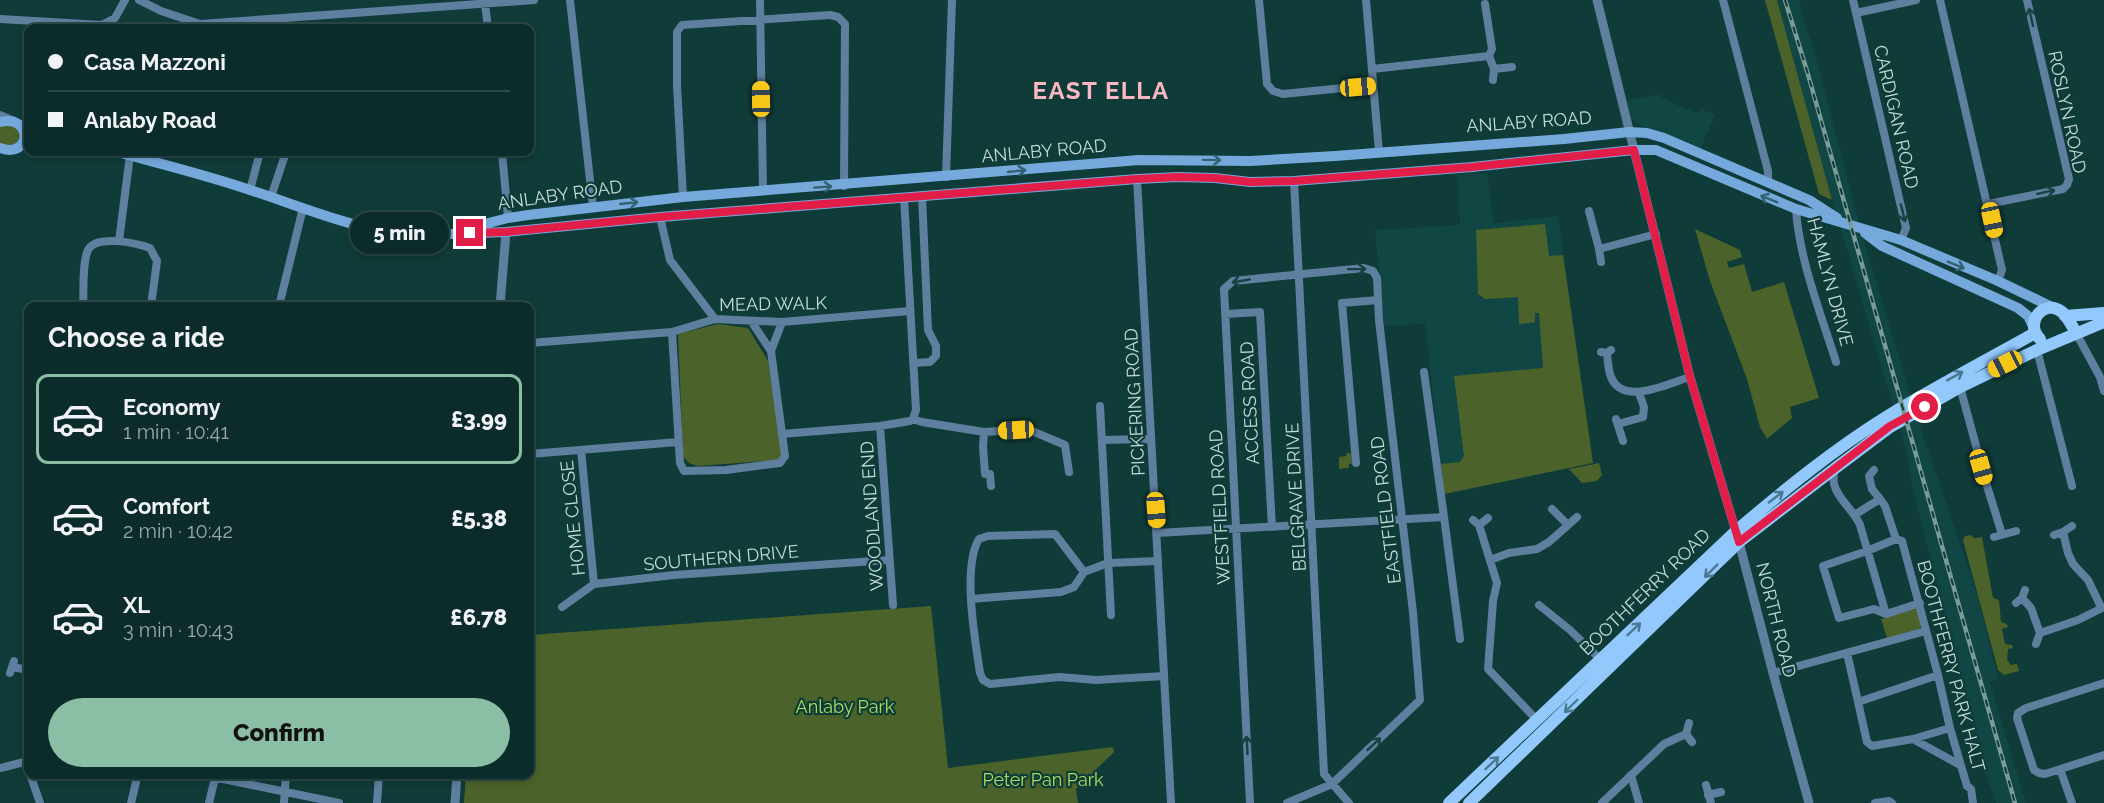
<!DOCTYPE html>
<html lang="en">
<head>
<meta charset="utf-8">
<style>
	:root { --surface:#0b2c2a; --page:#143432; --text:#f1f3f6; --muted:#9aa7a8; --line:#2b4847; --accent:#8abfa5 }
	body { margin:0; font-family:Raleway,sans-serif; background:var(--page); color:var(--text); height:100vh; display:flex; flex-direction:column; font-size:22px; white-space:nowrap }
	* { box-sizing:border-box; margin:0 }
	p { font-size:20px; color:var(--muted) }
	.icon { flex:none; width:33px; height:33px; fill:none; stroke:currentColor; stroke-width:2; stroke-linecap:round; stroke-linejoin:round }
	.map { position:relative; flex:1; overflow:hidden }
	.drawer { position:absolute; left:24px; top:302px; width:510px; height:477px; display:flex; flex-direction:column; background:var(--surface); border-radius:12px; box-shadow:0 3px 9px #0003,0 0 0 2px var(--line) }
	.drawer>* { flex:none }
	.guide { position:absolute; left:24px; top:24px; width:510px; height:132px; border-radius:12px; box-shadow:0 3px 9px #0003,0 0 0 2px var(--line); display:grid; align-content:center; height:132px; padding:0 24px; background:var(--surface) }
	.end { position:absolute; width:27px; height:27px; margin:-14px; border:8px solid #e11d48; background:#fff; box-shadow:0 0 0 3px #fff }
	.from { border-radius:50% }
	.bubble { position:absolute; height:42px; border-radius:21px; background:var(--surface); box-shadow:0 3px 9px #0003,0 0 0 2px var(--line); font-size:20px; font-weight:800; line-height:42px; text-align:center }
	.car { position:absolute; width:18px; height:36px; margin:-18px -9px; border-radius:8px; box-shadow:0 0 4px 2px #0007; background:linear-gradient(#f5c518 24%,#345 0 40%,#f5c518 0 76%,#345 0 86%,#f5c518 0) }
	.guide b { display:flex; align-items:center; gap:21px; height:57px; font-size:22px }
	.guide b+b { border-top:2px solid var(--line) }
	.guide i { width:15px; height:15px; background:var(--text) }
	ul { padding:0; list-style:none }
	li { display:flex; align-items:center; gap:18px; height:90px; margin:0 12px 9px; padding:0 12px; border:3px solid transparent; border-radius:12px }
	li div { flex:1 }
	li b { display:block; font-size:22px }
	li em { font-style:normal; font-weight:800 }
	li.on { border-color:var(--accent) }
	li>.icon { width:54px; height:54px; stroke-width:1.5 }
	h2 { padding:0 24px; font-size:27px; line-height:72px }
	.primary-button { display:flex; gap:12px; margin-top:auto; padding:12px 24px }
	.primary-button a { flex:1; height:69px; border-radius:36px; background:var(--accent); color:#111; font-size:24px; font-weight:800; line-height:69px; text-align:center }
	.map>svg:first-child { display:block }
	.built { fill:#104744 }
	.green { fill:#4b632a }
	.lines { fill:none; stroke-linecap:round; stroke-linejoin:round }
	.minor { stroke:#5f7f9f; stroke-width:8 }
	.tertiary { stroke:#5f7f9f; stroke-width:9 }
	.secondary { stroke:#75a9dc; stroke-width:10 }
	.primary { stroke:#93c8fd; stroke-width:12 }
	.rail-casing { stroke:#7a9c99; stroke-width:4.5 }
	.rail { stroke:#0f3b38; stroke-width:2; stroke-dasharray:7; stroke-linecap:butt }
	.oneway { stroke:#174242 }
	.oneway2 { stroke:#336271 }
	.oneway3 { stroke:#4a7a91 }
	.route { stroke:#e11d48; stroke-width:8 }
	.labels { text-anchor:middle; stroke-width:4.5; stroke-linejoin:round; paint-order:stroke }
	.street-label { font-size:18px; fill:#c1dcd9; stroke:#0f3b38 }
	.park-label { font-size:18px; fill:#a9df60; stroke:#0f3b38 }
	.district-label { font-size:24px; font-weight:bold; letter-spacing:1.5px; fill:#fcb8c2; stroke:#0f3b38 }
</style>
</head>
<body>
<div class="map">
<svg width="2104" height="803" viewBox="0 0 2104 803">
	<rect width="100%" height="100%" fill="#0f3b38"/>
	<!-- built -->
	<path class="built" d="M1777,0H1799L1803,18L1814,50L1865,245L1919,423L1977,594L1998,677L1990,683L2026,803H1996L1983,764L1912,487L1906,449L1822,166Z
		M1660,94L1662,98L1698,114L1700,109L1715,115L1700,149L1645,128L1632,120L1627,100Z
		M1487,173L1494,223L1558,216L1593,463L1444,494L1425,324L1384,326L1375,230L1460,225L1457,175Z"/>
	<!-- green -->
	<path class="green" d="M1765,0H1777L1832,200L1819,194Z
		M0,126H12L20,130L18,144L0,146Z
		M1545,224L1549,256L1563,255L1593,463L1444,494L1441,464L1460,462L1464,456L1454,376L1543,368L1539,313H1535V322L1519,324L1518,297L1485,299L1478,294L1476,230Z
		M1695,229L1740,250L1742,257L1727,262L1729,268L1744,264L1752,292L1784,282L1819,398L1790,407L1792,418L1767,439L1760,427L1747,379L1710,281Z
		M718,324L748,328L768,361L782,455L777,460L698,466L689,463L683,456L678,334Z
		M1347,453H1351L1352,464H1349V468L1339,469V457L1346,456Z
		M1599,463L1602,475L1597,481L1582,483L1569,469Z
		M1971,535L1974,538L1982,537L1993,598L1999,600L2001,622L2007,624L2008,627L2002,629L2005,644L2012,645L2013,648L2008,649L2007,660L2011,665L2017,664L2019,671L2004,675L1998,670L1963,540L1965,536Z
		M931,606L948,768L1113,747L1114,752L1076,789L1078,803H464L466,774H530V635Z
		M1914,609L1919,610L1922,625L1919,629L1887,638L1881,619Z"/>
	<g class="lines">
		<!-- minor -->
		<path class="minor" d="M139,0L161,11L212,28
			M570,0L593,207
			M760,0L763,191
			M1259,0L1267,84L1273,91L1283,94L1373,85
			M1366,0L1379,152
			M1723,0L1768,171V183
			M1853,0L1906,228L1901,240
			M1940,0L2002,270L1998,281
			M485,4L488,28
			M1485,4L1492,49L1489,56L1494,69L1493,80
			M1856,13L1916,0
			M0,19L102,25L115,18L125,0
			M200,24L534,0
			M1372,69L1489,56
			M1494,69L1512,67
			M0,115L14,121
			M502,152L508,218
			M946,177L952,0
			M1137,179L1171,803
			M1294,181L1324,774L1349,803
			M250,190L260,152
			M271,197L286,152
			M683,197L677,85V32L682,25L830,15L838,17L845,24L844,186
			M904,197L916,410L913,419
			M1988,204L2063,189L2067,185L2069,179L2027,0
			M1796,209C1799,259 1821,314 1836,362
			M1589,211L1599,249L1656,234
			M660,217L670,260L715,319
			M119,241L130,155
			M1599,249L1601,262
			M83,306C84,291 82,263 88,250C96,234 136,243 150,248L157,261L151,306
			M279,306L303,208
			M1225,314L1260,312L1272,527
			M751,321L771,351
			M672,332L680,463L684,471L726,470L780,463L785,456L771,351L782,322
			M2076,333L2100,377L2104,391
			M530,343L672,332L715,319L782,322L910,311
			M2037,350L2072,486
			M1601,352L1607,353L1611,350
			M1607,353C1608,361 1608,370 1611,377C1623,407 1669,383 1690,377
			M913,363L930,362L936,356V346L928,330L922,196
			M1960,387L1987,486L2002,534
			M1100,406L1111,615
			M1616,419L1623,441
			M1618,424L1643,417L1644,407L1639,393
			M880,426L893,605
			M984,432L983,446L985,474H990L991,486
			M782,434L880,426L910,421L913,419L922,422L984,432L1016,430L1032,431L1065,445L1069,472
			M1102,440L1151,439
			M581,450L594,584
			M530,454L678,442
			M1356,463L1342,303L1378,300
			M1834,469C1834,473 1833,479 1834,484C1838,500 1854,510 1860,525L1886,614L1920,603
			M1874,470L1869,476L1872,489L1880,499
			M1552,509L1568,525
			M1856,514L1880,499L1885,506L1896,539L1902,541L1938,675L1950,728L1967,786L1971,789L1973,803
			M1444,517L1460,639
			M1473,520L1479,525L1488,518
			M1479,525L1497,583L1493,601L1488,669L1537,720
			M2063,532L2068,553L2073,564L2088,580L2101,607
			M1157,533L1444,517L1424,372
			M2054,535L2063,532L2072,526
			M1994,537L2016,531
			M1490,560L1509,553L1537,549L1549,542L1577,517
			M1158,561L1108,563L1084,572L1055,534L988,536L979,539C962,567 975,640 980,673L983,680L990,684L1059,677L1096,680L1164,676
			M2022,598L2031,608L2040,633
			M971,599L1061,592L1074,587L1084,572
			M2016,603L2022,598L2025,590
			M1539,605L1570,630L1602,661
			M562,607L594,584L674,575L889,560
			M1886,614L1874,609L1839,618L1823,566L1867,551L1896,539
			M2036,644L2040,633L2078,620L2104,607
			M1847,653L1867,742L1872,746L1913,739L1950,728
			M12,667L28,670
			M10,673L14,661
			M1773,673L1926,631
			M2104,683L2026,708L2018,713L2017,718L2034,770L2039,773L2045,774L2104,755
			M1858,702L1938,675
			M1689,723L1686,734L1692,742
			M1913,739L1960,765
			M0,768L28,761
			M2060,769L2072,803
			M30,774L40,803
			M199,774L339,803
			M1631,775L1639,803
			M1706,785L1711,803
			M1708,795L1721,792
			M131,803L138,774
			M209,803L215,778
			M284,803L286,774
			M377,803L379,774
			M1250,803L1224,289L1233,281L1364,268L1373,271L1377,278L1379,320L1413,612L1420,700L1332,784L1287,803
			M1602,803L1664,744L1686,734
			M1875,803L1889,801L1892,803"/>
		<!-- tertiary -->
		<path class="tertiary" d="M1597,0L1690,377L1739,542L1773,673L1809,803
			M500,306L506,232
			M455,803L457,774"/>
		<!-- secondary -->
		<path class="secondary" d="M0,122C34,114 31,160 0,148
			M117,152C161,164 206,175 250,190C303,207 367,235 423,235L506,232L660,217L1137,179L1178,177L1215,178L1250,182L1294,181L1472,167L1634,150H1656L1796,209L1901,240L1998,281L2054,308
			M469,228L508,218L528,215L683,197L1139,160L1250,161L1335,156L1564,139L1629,132L1647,133L1664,138L1809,200L1837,218
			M1865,233L1882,246L2018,308L2028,316L2033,326"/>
		<!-- primary -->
		<path class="primary" d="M2065,316L2104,313
			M2040,339C2023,322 2045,298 2062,312C2068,317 2072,326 2076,333
			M1449,803L1736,531C1784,490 1833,450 1886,417C1935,387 1985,361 2035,333
			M1469,803L1739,542L1834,469L1890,427L1960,387L2037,350L2104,322"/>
		<defs>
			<path id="rail" d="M1785,0L1807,71L2015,803"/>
		</defs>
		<!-- rail casing -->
		<use href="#rail" class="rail-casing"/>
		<!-- rail -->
		<use href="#rail" class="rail"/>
	</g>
	<!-- one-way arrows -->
	<defs><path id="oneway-shaft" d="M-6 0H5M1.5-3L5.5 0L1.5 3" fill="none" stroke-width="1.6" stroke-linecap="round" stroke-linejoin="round" transform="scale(1.5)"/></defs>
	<g class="oneway">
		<use href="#oneway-shaft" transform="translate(2031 17) rotate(-103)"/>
		<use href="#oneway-shaft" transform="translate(2046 192) rotate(-12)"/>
		<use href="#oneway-shaft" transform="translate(1903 213) rotate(76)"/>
		<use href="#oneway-shaft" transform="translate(1357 269) rotate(-1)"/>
		<use href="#oneway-shaft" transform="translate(1241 281) rotate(170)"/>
		<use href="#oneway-shaft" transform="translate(1374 744) rotate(-43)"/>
		<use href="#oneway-shaft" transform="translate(1247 745) rotate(-93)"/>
	</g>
	<g class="oneway2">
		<use href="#oneway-shaft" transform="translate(1212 160) rotate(1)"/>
		<use href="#oneway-shaft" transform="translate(1017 171) rotate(-6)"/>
		<use href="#oneway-shaft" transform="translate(823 187) rotate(-4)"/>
		<use href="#oneway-shaft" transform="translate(1769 199) rotate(-158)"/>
		<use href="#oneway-shaft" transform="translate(629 203) rotate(-6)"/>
		<use href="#oneway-shaft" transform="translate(1956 265) rotate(22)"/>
	</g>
	<g class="oneway3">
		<use href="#oneway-shaft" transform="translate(1955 376) rotate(-29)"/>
		<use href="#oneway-shaft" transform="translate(1776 497) rotate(-38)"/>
		<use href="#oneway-shaft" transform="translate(1711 571) rotate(135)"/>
		<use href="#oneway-shaft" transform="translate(1634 629) rotate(-43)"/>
		<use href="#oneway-shaft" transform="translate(1571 706) rotate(136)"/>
		<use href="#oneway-shaft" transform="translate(1492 763) rotate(-43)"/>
	</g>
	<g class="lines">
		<!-- route -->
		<path class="route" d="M470,233L506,232L660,217L1137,179L1178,177L1215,178L1250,182L1294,181L1472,167L1634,150L1690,377L1739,542L1890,426L1925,407"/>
	</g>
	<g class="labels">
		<!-- street labels -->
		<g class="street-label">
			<text transform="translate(2067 112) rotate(78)" y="6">ROSLYN ROAD</text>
			<text transform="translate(1896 117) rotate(77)" y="6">CARDIGAN ROAD</text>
			<text transform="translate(1529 122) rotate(-4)" y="6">ANLABY ROAD</text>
			<text transform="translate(1044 151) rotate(-5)" y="6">ANLABY ROAD</text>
			<text transform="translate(560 195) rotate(-8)" y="6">ANLABY ROAD</text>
			<text transform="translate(1830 282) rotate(75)" y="6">HAMLYN DRIVE</text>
			<text transform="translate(773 304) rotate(-1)" y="6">MEAD WALK</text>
			<text transform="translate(1135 402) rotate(-93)" y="6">PICKERING ROAD</text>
			<text transform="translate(1250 403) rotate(-93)" y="6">ACCESS ROAD</text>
			<text transform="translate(1296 497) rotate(-93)" y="6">BELGRAVE DRIVE</text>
			<text transform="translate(1220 507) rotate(-93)" y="6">WESTFIELD ROAD</text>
			<text transform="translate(1386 510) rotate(-97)" y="6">EASTFIELD ROAD</text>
			<text transform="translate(872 516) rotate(-94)" y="6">WOODLAND END</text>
			<text transform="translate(573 518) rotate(-96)" y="6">HOME CLOSE</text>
			<text transform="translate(721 558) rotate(-5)" y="6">SOUTHERN DRIVE</text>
			<text transform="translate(1645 592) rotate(-44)" y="6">BOOTHFERRY ROAD</text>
			<text transform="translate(1776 620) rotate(76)" y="6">NORTH ROAD</text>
			<text transform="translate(1951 666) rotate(75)" y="6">BOOTHFERRY PARK HALT</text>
		</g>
		<!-- park labels -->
		<g class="park-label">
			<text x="845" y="713">Anlaby Park</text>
			<text x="1043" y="786">Peter Pan Park</text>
		</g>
		<!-- district labels -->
		<g class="district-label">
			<text x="1101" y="99">EAST ELLA</text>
		</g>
	</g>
</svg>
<i class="end from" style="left:1925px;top:407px"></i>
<i class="end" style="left:470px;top:233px"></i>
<div class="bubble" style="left:350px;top:212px;width:99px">5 min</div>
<i class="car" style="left:1358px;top:87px;rotate:85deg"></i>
<i class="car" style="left:761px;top:99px;rotate:359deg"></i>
<i class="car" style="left:1992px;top:220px;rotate:168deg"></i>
<i class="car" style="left:2005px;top:364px;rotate:243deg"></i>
<i class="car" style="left:1016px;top:430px;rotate:267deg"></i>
<i class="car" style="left:1981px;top:467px;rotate:164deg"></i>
<i class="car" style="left:1156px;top:510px;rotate:176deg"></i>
<div class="guide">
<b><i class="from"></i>Casa Mazzoni</b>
<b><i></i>Anlaby Road</b>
</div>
<section class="drawer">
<h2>Choose a ride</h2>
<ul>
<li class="on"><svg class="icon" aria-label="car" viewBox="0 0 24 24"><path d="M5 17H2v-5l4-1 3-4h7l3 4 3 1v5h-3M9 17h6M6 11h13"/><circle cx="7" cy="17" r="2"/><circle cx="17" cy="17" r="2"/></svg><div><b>Economy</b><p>1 min · 10:41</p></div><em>£3.99</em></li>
<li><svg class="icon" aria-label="car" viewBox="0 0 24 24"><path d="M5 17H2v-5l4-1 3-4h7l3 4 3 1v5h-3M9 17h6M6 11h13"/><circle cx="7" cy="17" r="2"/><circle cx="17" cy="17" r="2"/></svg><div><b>Comfort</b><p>2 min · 10:42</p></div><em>£5.38</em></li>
<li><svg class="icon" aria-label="car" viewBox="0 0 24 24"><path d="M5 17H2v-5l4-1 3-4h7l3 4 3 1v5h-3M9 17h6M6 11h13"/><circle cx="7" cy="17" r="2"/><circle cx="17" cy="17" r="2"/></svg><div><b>XL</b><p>3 min · 10:43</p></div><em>£6.78</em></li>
</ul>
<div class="primary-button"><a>Confirm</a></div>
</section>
</div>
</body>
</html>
